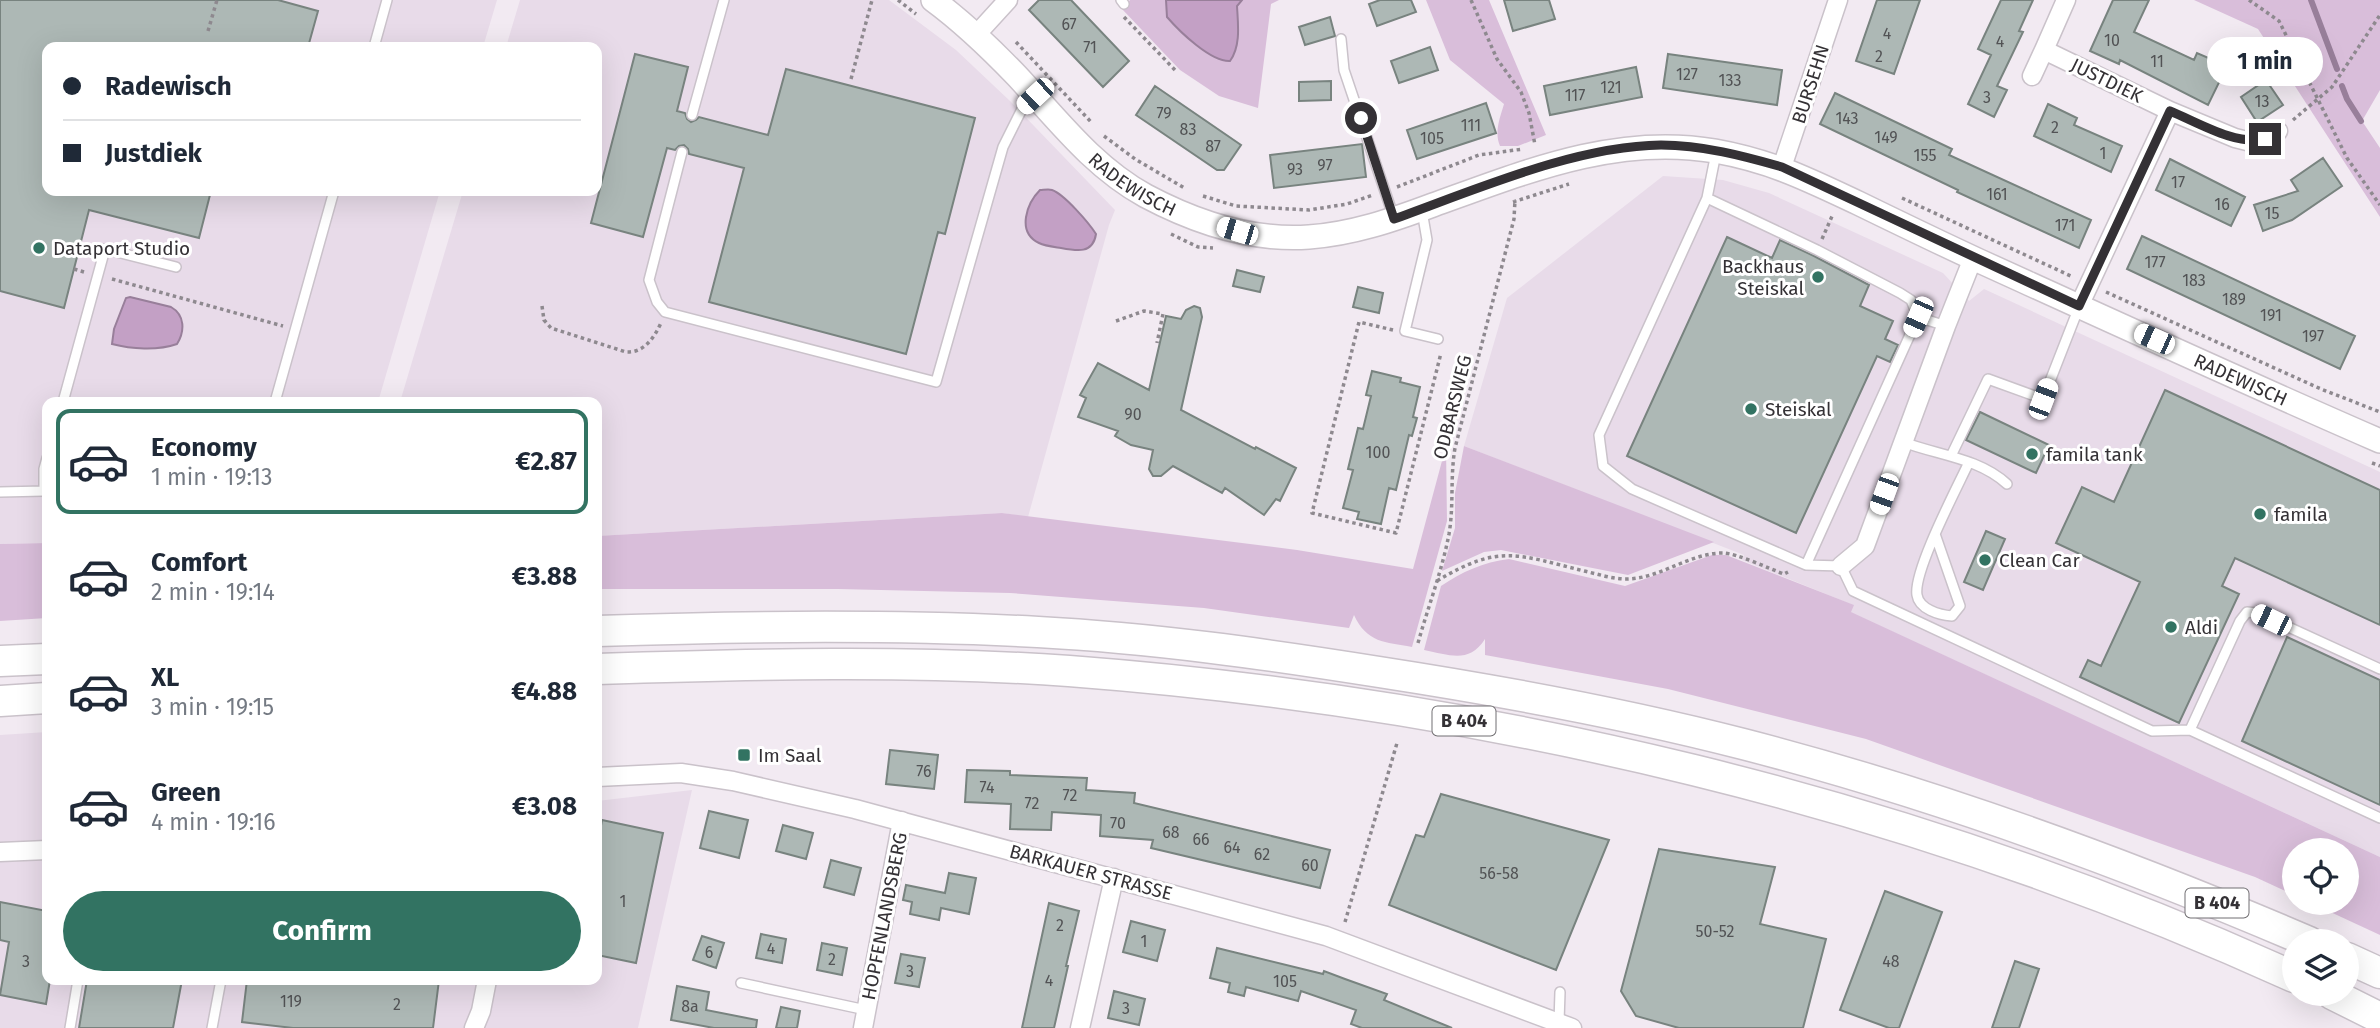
<!DOCTYPE html>
<html lang="en">
<head>
<meta charset="utf-8">
<style>
	:root { --surface:#fff; --page:#f6f6f7; --text:#1f2937; --muted:#747a83; --line:#e0e1e3; --accent:#327362 }
	body { margin:0; font-family:"Fira Sans",sans-serif; background:var(--page); color:var(--text); height:100vh; display:flex; flex-direction:column; font-size:26px; white-space:nowrap }
	* { box-sizing:border-box; margin:0 }
	p { font-size:23px; color:var(--muted) }
	.icon { flex:none; width:38px; height:38px; fill:none; stroke:currentColor; stroke-width:2; stroke-linecap:round; stroke-linejoin:round }
	.map { position:relative; flex:1; overflow:hidden }
	.details { position:absolute; left:42px; top:397px; width:560px; height:588px; display:flex; flex-direction:column; background:var(--surface); border-radius:14px; box-shadow:0 7px 28px #0002 }
	.details>* { flex:none }
	.guide { position:absolute; left:42px; top:42px; width:560px; height:154px; border-radius:14px; box-shadow:0 7px 28px #0002; display:grid; align-content:center; height:154px; padding:0 21px; background:var(--surface) }
	.controls { position:absolute; left:2282px; top:838px; display:grid; gap:14px }
	.controls a { display:grid; place-items:center; width:77px; height:77px; border-radius:50%; background:var(--surface); box-shadow:0 7px 28px #0002; font-size:35px }
	.end { position:absolute; width:32px; height:32px; margin:-16px; border:9px solid #343135; background:#fff; box-shadow:0 0 0 4px #fff }
	.from { border-radius:50% }
	.bubble { position:absolute; height:49px; border-radius:24px; background:var(--surface); box-shadow:0 7px 28px #0002; font-size:23px; font-weight:700; line-height:49px; text-align:center }
	.car { position:absolute; width:21px; height:42px; margin:-21px -10px; border-radius:9px; box-shadow:0 0 5px 2px #0007; background:linear-gradient(#fff 24%,#345 0 40%,#fff 0 76%,#345 0 86%,#fff 0) }
	.guide b { display:flex; align-items:center; gap:24px; height:66px; font-size:26px }
	.guide b+b { border-top:2px solid var(--line) }
	.guide i { width:18px; height:18px; background:var(--text) }
	ul { padding:12px 0 0; list-style:none }
	li { display:flex; align-items:center; gap:21px; height:105px; margin:0 14px 10px; padding:0 7px; border:4px solid transparent; border-radius:14px }
	li div { flex:1 }
	li b { display:block; font-size:26px }
	li em { font-style:normal; font-weight:700 }
	li.on { border-color:var(--accent) }
	li>.icon { width:63px; height:63px; stroke-width:1.5 }
	.primary-button { display:flex; gap:14px; margin-top:auto; padding:14px 21px }
	.primary-button a { flex:1; height:80px; border-radius:42px; background:var(--accent); color:#fff; font-size:28px; font-weight:700; line-height:80px; text-align:center }
	.map>svg:first-child { display:block }
	.built { fill:#e8dbe9 }
	.green { fill:#d9beda }
	.water { fill:#c3a0c5; stroke:#987f9a; stroke-width:2 }
	.lines { fill:none; stroke-linecap:round; stroke-linejoin:round }
	.stream { stroke:#987f9a; stroke-width:6 }
	.building { fill:#adb8b5; stroke:#78837f; stroke-width:2 }
	.service-casing { stroke:#cac2ca; stroke-width:12 }
	.minor-casing { stroke:#cac2ca; stroke-width:21 }
	.tertiary-casing { stroke:#cac2ca; stroke-width:26 }
	.trunk-casing { stroke:#cac2ca; stroke-width:33 }
	.path { stroke:#8e898f; stroke-width:3.5; stroke-dasharray:3.5 3.5; stroke-linecap:butt }
	.service { stroke:#fff; stroke-width:9 }
	.minor { stroke:#fff; stroke-width:18 }
	.tertiary { stroke:#fff; stroke-width:23 }
	.trunk { stroke:#fff; stroke-width:30 }
	.route { stroke:#343135; stroke-width:9 }
	.poi-dot { fill:#327362; stroke:#fff; stroke-width:2.5 }
	.labels { text-anchor:middle; stroke-width:6; stroke-linejoin:round; paint-order:stroke }
	.number-label { font-size:16px; fill:#525355 }
	.shield { fill:#fff; stroke:#716f72; stroke-width:2 }
	.shield-label { font-size:18px; font-weight:bold; fill:#343135 }
	.street-label { font-size:19px; fill:#343135; stroke:#fff }
	.poi-label { font-size:19px; fill:#343135; stroke:#fff; text-anchor:start }
</style>
</head>
<body>
<div class="map">
<svg width="2380" height="1028" viewBox="0 0 2380 1028">
	<rect width="100%" height="100%" fill="#f2eaf2"/>
	<!-- built -->
	<path class="built" d="M0,0H497L483,47H47V191H440L378,402H47V543L0,544Z
		M520,0H889L956,50L1010,101L1115,210L1109,225L1028,517L1002,513L597,536V402H400L463,191H597V47H506Z
		M1663,176L1723,180L1769,193L1943,273L1969,301L1984,289L2380,472V857L1850,612L1853,605L1742,560L1744,555L1464,446L1507,298Z
		M47,732V980H597V801L692,790L638,1028H0V735Z"/>
	<!-- green -->
	<path class="green" d="M1130,0H1166L1167,17L1238,34L1237,6L1242,0H1279L1271,4L1258,108L1219,96L1180,70L1122,9Z
		M1426,0H1489L1546,135L1518,146H1500C1494,132 1500,118 1504,104L1450,60Z
		M2194,0H2380V90L2362,121L2380,148V217L2258,29Z
		M1446,446L1447,521L1412,647C1385,642 1367,643 1354,615L1349,628L1204,608L1010,593L838,589H597V536L1002,513L1297,550L1413,569Z
		M1464,446L1714,542L1628,575L1501,550L1484,552L1442,571L1455,528V493Z
		M47,543V618L0,621V544Z
		M1712,555H1726L1854,605L1851,612L2380,857V935L2311,903H2347V850H2294V895L2255,877L1866,739L1668,689L1485,655V639C1469,664 1450,655 1424,650L1441,586C1462,572 1483,562 1509,559L1625,586Z"/>
	<!-- water -->
	<path class="water" d="M1242,0L1237,6C1238,24 1241,46 1230,61C1211,62 1180,32 1167,17L1166,0Z
		M1040,190C1043,190 1049,189 1052,190C1064,194 1089,223 1096,234C1093,254 1077,251 1061,248C1055,247 1045,246 1039,243C1016,232 1027,203 1040,190Z
		M130,297L171,307C185,315 185,331 177,344C157,351 131,349 112,344L114,329L126,298Z"/>
	<g class="lines">
		<!-- stream -->
		<path class="stream" d="M2311,0L2337,69
			M2342,86L2347,99L2361,121"/>
	</g>
	<!-- building -->
	<path class="building" d="M0,0H278L318,11L308,47H47V191H211L199,238L89,210L64,308L0,291Z
		M1039,0H1071L1129,61L1103,87L1029,10Z
		M1380,0H1411L1416,12L1377,26L1369,4Z
		M1504,0H1549L1555,19L1513,31Z
		M1877,0H1920L1894,74L1856,61Z
		M2001,0H2033L2019,31L2023,32L1997,86L2007,90L1994,117L1968,104L1991,55L1978,49Z
		M2113,0H2149L2134,32L2194,60L2197,53L2227,66L2208,105L2120,60L2119,64L2090,51Z
		M1330,17L1335,36L1305,45L1299,27Z
		M1430,47L1438,70L1399,83L1391,61Z
		M635,54L688,67L677,111L685,113L687,119L691,122L696,120L699,117L768,135L786,69L975,118L945,234L938,232L906,354L709,302L744,168L689,154L688,149L684,145L679,146L675,150L667,148L643,237L591,223Z
		M1668,54L1782,70L1777,105L1663,88Z
		M1636,67L1642,97L1550,115L1544,86Z
		M2266,80L2283,105L2257,122L2241,97Z
		M1331,81V100L1299,101V82Z
		M1155,86L1241,145L1224,170H1217L1136,115Z
		M1835,93L1952,149L1949,155L2091,220L2079,248L1957,192L1958,190L1820,124Z
		M1486,103L1496,133L1417,159L1407,130Z
		M2048,104L2077,118L2074,125L2122,146L2111,172L2034,136Z
		M1362,144L1366,177L1274,188L1270,155Z
		M2323,158L2342,186L2292,220L2263,231L2254,205L2298,191L2291,180Z
		M2170,159L2245,197L2231,226L2156,190Z
		M2142,236L2355,336L2340,369L2127,269Z
		M1727,237L1772,258L1780,240L1814,256L1869,285L1860,306L1893,321L1885,339L1898,345L1890,362L1877,356L1796,533L1627,456Z
		M1237,270L1264,277L1260,292L1233,286Z
		M1358,287L1383,293L1379,313L1353,307Z
		M1194,306L1200,308L1202,317L1181,410L1255,449L1256,447L1296,468L1280,501L1276,499L1264,515L1225,488L1222,493L1173,466L1161,476H1153L1149,469L1153,450L1131,445L1115,436L1118,431L1078,417L1086,398L1080,395L1098,363L1149,390L1166,316L1181,319L1186,310Z
		M1372,371L1401,378L1400,382L1420,387L1413,417L1417,418L1412,436L1409,435L1396,490L1389,488L1381,524L1357,519L1359,512L1343,508L1353,470L1348,469L1358,428L1363,429L1371,396L1366,395Z
		M2165,390L2380,490V625L2235,558L2222,586L2239,594L2179,723L2080,677L2088,660L2101,666L2140,582L2056,543L2082,487L2114,502Z
		M1980,412L2049,445L2036,473L1966,440Z
		M1986,531L2005,539L1983,590L1964,582Z
		M2287,637L2380,680V805L2242,741Z
		M890,750L938,755L934,789L886,784Z
		M967,770L1010,771V775L1087,778L1086,790L1135,793L1134,803L1330,850L1320,888L1151,848L1153,840L1100,836L1101,815L1052,812L1051,830L1010,829L1011,804L965,802Z
		M1441,794L1609,840L1556,970L1389,905L1416,835L1424,837Z
		M709,811L748,820L739,858L700,848Z
		M602,820L663,833L636,963L597,955V847Z
		M783,825L813,833L806,859L776,851Z
		M1659,849L1775,867L1760,924L1826,939L1803,1028H1679L1636,1016L1621,991Z
		M831,860L861,868L854,895L824,887Z
		M949,873L976,878L969,914L941,908L939,920L910,914L912,902L903,900L906,885L945,893Z
		M1885,891L1942,912L1899,1028H1889L1840,1010Z
		M0,902L47,911V980H50L46,1004L0,995L9,942L0,940Z
		M1049,903L1079,911L1066,966H1068L1054,1028H1022Z
		M1131,921L1165,930L1157,961L1123,952Z
		M761,934L786,939L782,963L756,958Z
		M702,936L724,943L716,968L693,960Z
		M822,943L847,948L842,975L817,970Z
		M1217,948L1323,974L1324,971L1345,979L1387,994L1384,1000L1452,1028H1362L1351,1024L1356,1010L1301,991L1298,1001L1246,987L1244,996L1228,992L1230,983L1210,978Z
		M901,954L925,958L919,987L895,983Z
		M2015,961L2039,969L2019,1028H1992Z
		M87,980H182L173,1028H79Z
		M247,980H439L433,1028H293L242,1022Z
		M677,986L709,992L706,1010L757,1020L756,1028H714L671,1020Z
		M1114,991L1145,999L1139,1025L1108,1018Z
		M781,1007L800,1011L797,1028H776Z"/>
	<g class="lines">
		<defs>
			<path id="service" d="M1121,0L1124,4
				M1341,39L1344,70L1394,218
				M374,47L387,0
				M692,115L724,0
				M682,152L649,280L657,302L665,312L936,382L1003,147L1022,109L1034,98
				M1716,153L1707,198L1599,435L1603,466L1632,489L1806,565L1841,566L1853,591L2152,731L2190,730L2380,818
				M1707,198L1817,250L1900,293L1911,300L1918,317L1946,326
				M1422,211L1427,240L1405,331L1438,339
				M63,402L105,249L176,267
				M275,402L334,191
				M1903,442C1937,455 1979,458 2007,484
				M1951,456L1988,379L2043,399L2079,307
				M0,492L44,491V469L47,458
				M1935,534L1960,606L1952,616C1939,615 1919,609 1917,595C1913,571 1958,486 1969,462
				M1806,565L1918,317
				M2190,730L2240,621L2247,612L2258,613L2380,669
				M741,983L866,1010
				M1559,1022L1560,992
				M70,1028L78,980
				M212,1028L221,980"/>
			<path id="minor" d="M2066,0L2044,50L2170,111L2235,138L2251,142L2265,139L2278,131
				M976,35L1008,0
				M2032,76L2044,50
				M1782,167L1838,0
				M2079,306L2170,111
				M1841,566L1865,546L1946,326L1973,258
				M597,777L681,773L733,781L855,809L1326,936L1572,1028
				M0,852L47,850
				M474,1028L481,1011L487,980
				M863,1028L902,821
				M1080,1028L1114,878"/>
			<g id="tertiary">
				<path id="s1" d="M933,0C963,22 991,49 1017,76C1057,119 1093,167 1146,196C1195,222 1253,241 1309,237C1352,234 1393,220 1433,205C1525,172 1616,134 1715,151C1771,161 1807,179 1858,203C1897,222 1936,241 1975,259C2109,320 2244,382 2380,441"/>
			</g>
			<path id="trunk" d="M597,631C744,626 891,624 1038,632C1152,638 1266,654 1379,672C1502,691 1623,713 1743,744C1937,794 2125,863 2309,942
				M0,661L47,659
				M597,669C754,664 912,660 1069,671C1490,703 1909,802 2294,977
				M0,701L47,698
				M2347,958L2380,973
				M2332,994L2380,1018"/>
		</defs>
		<!-- service casing -->
		<use href="#service" class="service-casing"/>
		<!-- minor casing -->
		<use href="#minor" class="minor-casing"/>
		<!-- tertiary casing -->
		<use href="#tertiary" class="tertiary-casing"/>
		<!-- trunk casing -->
		<use href="#trunk" class="trunk-casing"/>
		<!-- path -->
		<path class="path" d="M898,0L916,14
			M1471,0L1497,59L1521,92L1529,113L1535,145
			M2249,0L2279,21L2347,158L2380,205
			M1124,17L1175,70
			M208,31L217,0
			M1016,42L1092,123
			M851,79L872,0
			M2293,120L2332,87L2380,15
			M1104,136L1135,159L1186,189
			M1397,187L1479,155L1523,149
			M1203,196L1236,206L1309,210L1347,204L1373,195
			M1902,198L2073,277
			M1513,202L1569,184
			M1171,234L1198,247L1213,248
			M1822,239L1833,214
			M74,269L84,272
			M112,279L283,326
			M2106,292L2321,389L2380,412
			M542,306L544,320L551,328L626,352C644,353 654,338 661,323
			M1116,321L1144,311L1163,314L1157,343
			M1393,330L1359,322L1312,513L1396,533L1441,353
			M2372,463L2380,466
			M1437,581C1499,543 1519,555 1584,571C1598,574 1612,579 1626,579C1660,579 1689,553 1723,553C1736,553 1770,569 1784,574L1788,572
			M1418,643C1428,607 1442,571 1449,534C1454,505 1450,477 1455,448L1514,219L1515,200
			M1345,922L1397,743"/>
		<!-- service -->
		<use href="#service" class="service"/>
		<!-- minor -->
		<use href="#minor" class="minor"/>
		<!-- tertiary -->
		<use href="#tertiary" class="tertiary"/>
		<!-- trunk -->
		<use href="#trunk" class="trunk"/>
	</g>
	<g class="lines">
		<!-- route -->
		<path class="route" d="M1361,118L1394,219C1475,190 1575,146 1661,145C1702,145 1744,156 1782,167L2079,306L2170,111C2197,122 2236,146 2265,139"/>
	</g>
	<!-- markers -->
	<g class="poi-dot">
		<circle cx="39" cy="248" r="7"/>
		<circle cx="1818" cy="277" r="7"/>
		<circle cx="1751" cy="409" r="7"/>
		<circle cx="2032" cy="454" r="7"/>
		<circle cx="2260" cy="514" r="7"/>
		<circle cx="1985" cy="560" r="7"/>
		<circle cx="2171" cy="627" r="7"/>
		<rect x="737" y="748" width="14" height="14" rx="3.5"/>
	</g>
	<g class="labels">
		<!-- number labels -->
		<g class="number-label">
			<text x="1069" y="30">67</text>
			<text x="1887" y="39">4</text>
			<text x="2112" y="46">10</text>
			<text x="2000" y="47">4</text>
			<text x="1090" y="53">71</text>
			<text x="1879" y="62">2</text>
			<text x="2157" y="67">11</text>
			<text x="1687" y="80">127</text>
			<text x="1730" y="86">133</text>
			<text x="1611" y="93">121</text>
			<text x="1575" y="101">117</text>
			<text x="1987" y="103">3</text>
			<text x="2262" y="107">13</text>
			<text x="1164" y="119">79</text>
			<text x="1847" y="124">143</text>
			<text x="1471" y="131">111</text>
			<text x="2055" y="133">2</text>
			<text x="1188" y="135">83</text>
			<text x="1886" y="143">149</text>
			<text x="1432" y="144">105</text>
			<text x="1213" y="152">87</text>
			<text x="2103" y="159">1</text>
			<text x="1925" y="161">155</text>
			<text x="1325" y="171">97</text>
			<text x="1295" y="175">93</text>
			<text x="2178" y="188">17</text>
			<text x="1997" y="200">161</text>
			<text x="2222" y="210">16</text>
			<text x="2272" y="219">15</text>
			<text x="2065" y="231">171</text>
			<text x="2155" y="268">177</text>
			<text x="2194" y="286">183</text>
			<text x="2234" y="305">189</text>
			<text x="2271" y="321">191</text>
			<text x="2313" y="342">197</text>
			<text x="1133" y="420">90</text>
			<text x="1378" y="458">100</text>
			<text x="924" y="777">76</text>
			<text x="987" y="793">74</text>
			<text x="1070" y="801">72</text>
			<text x="1032" y="809">72</text>
			<text x="1118" y="829">70</text>
			<text x="1171" y="838">68</text>
			<text x="1201" y="845">66</text>
			<text x="1232" y="853">64</text>
			<text x="1262" y="860">62</text>
			<text x="1310" y="871">60</text>
			<text x="1499" y="879">56-58</text>
			<text x="623" y="907">1</text>
			<text x="1060" y="931">2</text>
			<text x="1715" y="937">50-52</text>
			<text x="1144" y="947">1</text>
			<text x="771" y="954">4</text>
			<text x="709" y="958">6</text>
			<text x="832" y="965">2</text>
			<text x="26" y="967">3</text>
			<text x="1891" y="967">48</text>
			<text x="910" y="977">3</text>
			<text x="1049" y="986">4</text>
			<text x="1285" y="987">105</text>
			<text x="291" y="1007">119</text>
			<text x="397" y="1010">2</text>
			<text x="690" y="1012">8a</text>
			<text x="1126" y="1014">3</text>
		</g>
		<!-- shield labels -->
		<g class="shield">
			<rect x="1432.5" y="706.5" width="63" height="29" rx="5"/>
			<rect x="2185.5" y="888.5" width="63" height="29" rx="5"/>
		</g>
		<g class="shield-label">
			<text x="1464" y="727">B 404</text>
			<text x="2217" y="909">B 404</text>
		</g>
		<!-- street labels -->
		<g class="street-label">
			<text transform="translate(2107 80) rotate(26)" y="7">JUSTDIEK</text>
			<text transform="translate(1810 84) rotate(-72)" y="7">BURSEHN</text>
			<text dy="7" stroke="none"><textPath href="#s1" startOffset="273">RADEWISCH</textPath></text>
			<text dy="7" stroke="none"><textPath href="#s1" startOffset="1454">RADEWISCH</textPath></text>
			<text transform="translate(1452 407) rotate(-76)" y="7">ODBARSWEG</text>
			<text transform="translate(1091 872) rotate(15)" y="7">BARKAUER STRASSE</text>
			<text transform="translate(884 916) rotate(-79)" y="7">HOPFENLANDSBERG</text>
		</g>
		<!-- poi labels -->
		<g class="poi-label">
			<text x="53" y="255">Dataport Studio</text>
			<text x="1804" y="273" text-anchor="end">Backhaus<tspan x="1804" dy="22">Steiskal</tspan></text>
			<text x="1765" y="416">Steiskal</text>
			<text x="2046" y="461">famila tank</text>
			<text x="2274" y="521">famila</text>
			<text x="1999" y="567">Clean Car</text>
			<text x="2185" y="634">Aldi</text>
			<text x="758" y="762">Im Saal</text>
		</g>
	</g>
</svg>
<div class="controls">
<a><svg class="icon" aria-label="locate" viewBox="0 0 24 24"><circle cx="12" cy="12" r="6"/><path d="M12 2v4M12 18v4M2 12h4M18 12h4"/></svg></a>
<a><svg class="icon" aria-label="layers" viewBox="0 0 24 24"><path d="M12 4l9 5-9 5-9-5zM3 14l9 5 9-5"/></svg></a>
</div>
<i class="end from" style="left:1361px;top:118px"></i>
<i class="end" style="left:2265px;top:139px"></i>
<div class="bubble" style="left:2207px;top:37px;width:116px">1 min</div>
<i class="car" style="left:1035px;top:96px;rotate:227deg"></i>
<i class="car" style="left:1237px;top:231px;rotate:287deg"></i>
<i class="car" style="left:1918px;top:317px;rotate:204deg"></i>
<i class="car" style="left:2154px;top:339px;rotate:294deg"></i>
<i class="car" style="left:2043px;top:399px;rotate:21deg"></i>
<i class="car" style="left:1884px;top:494px;rotate:200deg"></i>
<i class="car" style="left:2271px;top:620px;rotate:296deg"></i>
<div class="guide">
<b><i class="from"></i>Radewisch</b>
<b><i></i>Justdiek</b>
</div>
<section class="details">
<ul>
<li class="on"><svg class="icon" aria-label="car" viewBox="0 0 24 24"><path d="M5 17H2v-5l4-1 3-4h7l3 4 3 1v5h-3M9 17h6M6 11h13"/><circle cx="7" cy="17" r="2"/><circle cx="17" cy="17" r="2"/></svg><div><b>Economy</b><p>1 min · 19:13</p></div><em>€2.87</em></li>
<li><svg class="icon" aria-label="car" viewBox="0 0 24 24"><path d="M5 17H2v-5l4-1 3-4h7l3 4 3 1v5h-3M9 17h6M6 11h13"/><circle cx="7" cy="17" r="2"/><circle cx="17" cy="17" r="2"/></svg><div><b>Comfort</b><p>2 min · 19:14</p></div><em>€3.88</em></li>
<li><svg class="icon" aria-label="car" viewBox="0 0 24 24"><path d="M5 17H2v-5l4-1 3-4h7l3 4 3 1v5h-3M9 17h6M6 11h13"/><circle cx="7" cy="17" r="2"/><circle cx="17" cy="17" r="2"/></svg><div><b>XL</b><p>3 min · 19:15</p></div><em>€4.88</em></li>
<li><svg class="icon" aria-label="car" viewBox="0 0 24 24"><path d="M5 17H2v-5l4-1 3-4h7l3 4 3 1v5h-3M9 17h6M6 11h13"/><circle cx="7" cy="17" r="2"/><circle cx="17" cy="17" r="2"/></svg><div><b>Green</b><p>4 min · 19:16</p></div><em>€3.08</em></li>
</ul>
<div class="primary-button"><a>Confirm</a></div>
</section>
</div>
</body>
</html>
